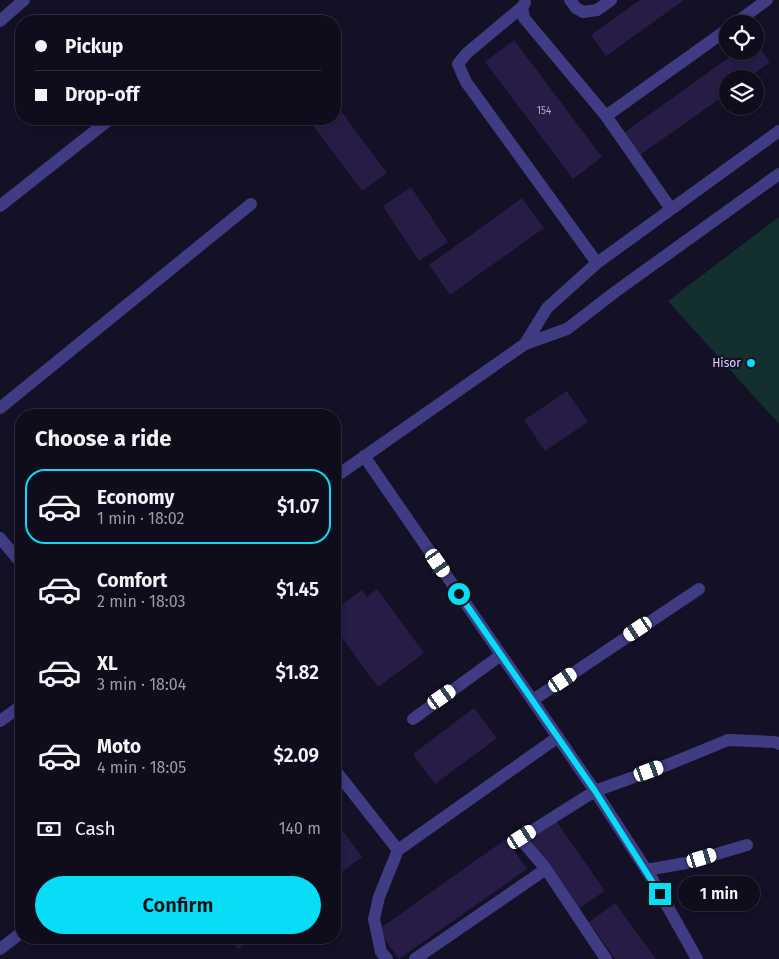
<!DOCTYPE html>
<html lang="en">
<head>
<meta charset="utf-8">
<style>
	:root { --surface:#0f0c1c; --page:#181525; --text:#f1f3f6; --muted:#9b9ba3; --line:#2f2c3b; --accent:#08ddf8 }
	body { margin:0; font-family:"Fira Sans",sans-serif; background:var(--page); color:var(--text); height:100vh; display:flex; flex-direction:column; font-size:19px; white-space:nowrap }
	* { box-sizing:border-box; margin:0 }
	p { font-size:16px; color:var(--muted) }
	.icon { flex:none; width:28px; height:28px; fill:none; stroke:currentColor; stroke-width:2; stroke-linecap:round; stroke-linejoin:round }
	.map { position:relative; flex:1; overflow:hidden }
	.side { position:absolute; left:15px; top:409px; width:326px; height:535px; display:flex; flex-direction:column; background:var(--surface); border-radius:20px; box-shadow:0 2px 8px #0003,0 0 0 1px var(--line) }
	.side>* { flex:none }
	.guide { position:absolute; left:15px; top:15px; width:326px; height:110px; border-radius:20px; box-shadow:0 2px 8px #0003,0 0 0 1px var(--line); display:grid; align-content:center; height:110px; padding:0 20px; background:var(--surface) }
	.buttons { position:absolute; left:719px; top:15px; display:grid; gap:10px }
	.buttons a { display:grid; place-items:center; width:45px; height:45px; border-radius:50%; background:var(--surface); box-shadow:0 2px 8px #0003,0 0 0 1px var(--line); font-size:25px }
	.end { position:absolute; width:22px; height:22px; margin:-11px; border:6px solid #08ddf8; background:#111; box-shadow:0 0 0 2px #111 }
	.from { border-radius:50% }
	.bubble { position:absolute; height:35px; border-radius:18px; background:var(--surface); box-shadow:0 2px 8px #0003,0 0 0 1px var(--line); font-size:16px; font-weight:600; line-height:35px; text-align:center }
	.car { position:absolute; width:15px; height:30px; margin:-15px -8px; border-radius:6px; box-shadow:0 0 4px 1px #0007; background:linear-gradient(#fff 24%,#345 0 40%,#fff 0 76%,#345 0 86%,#fff 0) }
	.guide b { display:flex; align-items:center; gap:18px; height:48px; font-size:19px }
	.guide b+b { border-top:1px solid var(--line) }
	.guide i { width:12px; height:12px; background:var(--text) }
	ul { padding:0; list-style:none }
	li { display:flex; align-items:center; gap:15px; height:75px; margin:0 10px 8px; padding:0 10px; border:2px solid transparent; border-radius:20px }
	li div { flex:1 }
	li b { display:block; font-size:19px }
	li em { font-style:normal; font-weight:600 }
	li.active { border-color:var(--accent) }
	li>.icon { width:45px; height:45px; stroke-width:1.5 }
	h2 { padding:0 20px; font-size:22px; line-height:60px }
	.pay { display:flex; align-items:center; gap:12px; height:55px; padding:0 20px; font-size:19px }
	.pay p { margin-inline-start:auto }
	.primary-button { display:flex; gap:10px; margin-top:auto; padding:10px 20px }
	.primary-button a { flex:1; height:58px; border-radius:30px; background:var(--accent); color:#111; font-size:20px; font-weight:600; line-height:58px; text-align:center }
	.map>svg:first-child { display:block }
	.green { fill:#13302f }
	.building { fill:#261c46 }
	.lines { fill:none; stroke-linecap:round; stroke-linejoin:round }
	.minor { stroke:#403c83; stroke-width:12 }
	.route { stroke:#08ddf8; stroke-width:6 }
	.poi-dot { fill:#08ddf8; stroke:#141026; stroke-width:2 }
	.labels { text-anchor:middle; stroke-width:4.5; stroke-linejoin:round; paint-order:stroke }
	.number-label { font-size:10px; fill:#aea8d0 }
	.poi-label { font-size:12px; fill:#dbd6fe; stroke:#141026; text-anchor:end }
</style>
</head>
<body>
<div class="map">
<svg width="779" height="959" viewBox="0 0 779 959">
	<rect width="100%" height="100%" fill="#141026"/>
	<!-- green -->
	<path class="green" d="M779,217V424L668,301Z"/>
	<!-- building -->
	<path class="building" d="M640,0H684L606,56L591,35Z
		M514,40L602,157L573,179L485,62Z
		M755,40L770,62L747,79H728V93L637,157L621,135L738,51H755Z
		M335,103L387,173L362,191L308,119H335Z
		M411,187L448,242L419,261L383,206Z
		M522,198L544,228L450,295L429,265Z
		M567,391L588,422L545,451L524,420Z
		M377,589L424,653L378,687L335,628V620L342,615L337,608L362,590L367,597Z
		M474,708L497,738L435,784L413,754Z
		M554,818L605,891L578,909L528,837Z
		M340,827L362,857L335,877V831Z
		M506,839L527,869L399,959L378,930Z
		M615,903L656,959H615L589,922Z
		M230,938H254L238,949Z"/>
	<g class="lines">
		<!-- minor -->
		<path class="minor" d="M570,0L576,8L583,12L597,10L611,0
			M525,3L522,7L524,18L606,116L671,209
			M522,7L467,53L458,64L466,82L597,263
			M0,21L24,0
			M734,24L767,0
			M606,116L728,29
			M0,206L110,119
			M525,344L547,308L597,263L779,131
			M0,408L251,204
			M364,456L595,791L651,877L697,959
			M335,477L525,344L567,329L615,292L779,174
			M0,538L21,563
			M533,700L699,589
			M413,719L501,655
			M0,721L21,706
			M335,770L398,850L558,737
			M646,870L686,863L747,845
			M0,949L21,933
			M387,959L381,952L374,919L379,897L398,850
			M415,959L546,869
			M606,959L546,869L524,843L522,837L595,791L667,765L728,740L775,742L779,744"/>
	</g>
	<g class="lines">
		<!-- route -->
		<path class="route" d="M459,594L595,791L660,894"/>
	</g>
	<!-- markers -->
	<circle class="poi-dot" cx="751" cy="363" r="5"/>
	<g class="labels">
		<!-- number labels -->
		<g class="number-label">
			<text x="544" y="114">154</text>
		</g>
		<!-- poi labels -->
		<g class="poi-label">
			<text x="741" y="367">Hisor</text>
		</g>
	</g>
</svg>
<div class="buttons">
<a><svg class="icon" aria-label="locate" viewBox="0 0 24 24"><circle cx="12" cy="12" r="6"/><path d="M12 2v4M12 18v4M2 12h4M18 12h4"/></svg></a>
<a><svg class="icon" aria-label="layers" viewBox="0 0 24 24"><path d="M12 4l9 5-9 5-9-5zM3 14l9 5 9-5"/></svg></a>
</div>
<i class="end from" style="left:459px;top:594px"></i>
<i class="end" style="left:660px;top:894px"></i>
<div class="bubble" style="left:678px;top:876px;width:82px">1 min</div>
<i class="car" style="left:438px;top:563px;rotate:145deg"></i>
<i class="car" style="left:638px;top:629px;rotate:236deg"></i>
<i class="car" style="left:563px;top:680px;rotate:56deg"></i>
<i class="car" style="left:442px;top:697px;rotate:55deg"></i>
<i class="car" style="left:649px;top:771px;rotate:70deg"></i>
<i class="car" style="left:522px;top:837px;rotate:58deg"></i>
<i class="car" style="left:702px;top:858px;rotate:73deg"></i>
<div class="guide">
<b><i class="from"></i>Pickup</b>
<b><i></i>Drop-off</b>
</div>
<section class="side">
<h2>Choose a ride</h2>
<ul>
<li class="active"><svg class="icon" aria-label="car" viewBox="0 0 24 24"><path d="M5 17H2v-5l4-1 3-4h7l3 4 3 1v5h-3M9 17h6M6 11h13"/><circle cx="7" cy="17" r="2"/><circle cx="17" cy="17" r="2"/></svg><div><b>Economy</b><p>1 min · 18:02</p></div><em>$1.07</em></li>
<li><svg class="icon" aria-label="car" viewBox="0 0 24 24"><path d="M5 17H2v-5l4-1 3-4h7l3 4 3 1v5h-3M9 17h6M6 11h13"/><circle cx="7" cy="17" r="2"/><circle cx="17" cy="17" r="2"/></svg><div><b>Comfort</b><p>2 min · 18:03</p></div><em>$1.45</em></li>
<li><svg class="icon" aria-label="car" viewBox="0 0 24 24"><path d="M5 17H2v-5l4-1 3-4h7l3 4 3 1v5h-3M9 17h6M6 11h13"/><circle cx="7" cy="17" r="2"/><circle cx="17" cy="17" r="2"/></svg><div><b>XL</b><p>3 min · 18:04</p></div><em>$1.82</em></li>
<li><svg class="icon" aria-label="car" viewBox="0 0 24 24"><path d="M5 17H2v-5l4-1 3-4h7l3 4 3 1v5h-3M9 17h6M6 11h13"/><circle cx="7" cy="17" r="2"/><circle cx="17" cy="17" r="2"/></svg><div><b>Moto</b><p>4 min · 18:05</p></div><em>$2.09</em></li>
</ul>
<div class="pay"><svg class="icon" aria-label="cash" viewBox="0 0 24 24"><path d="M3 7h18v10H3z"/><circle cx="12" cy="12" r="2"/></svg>Cash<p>140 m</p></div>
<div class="primary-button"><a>Confirm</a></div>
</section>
</div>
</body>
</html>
